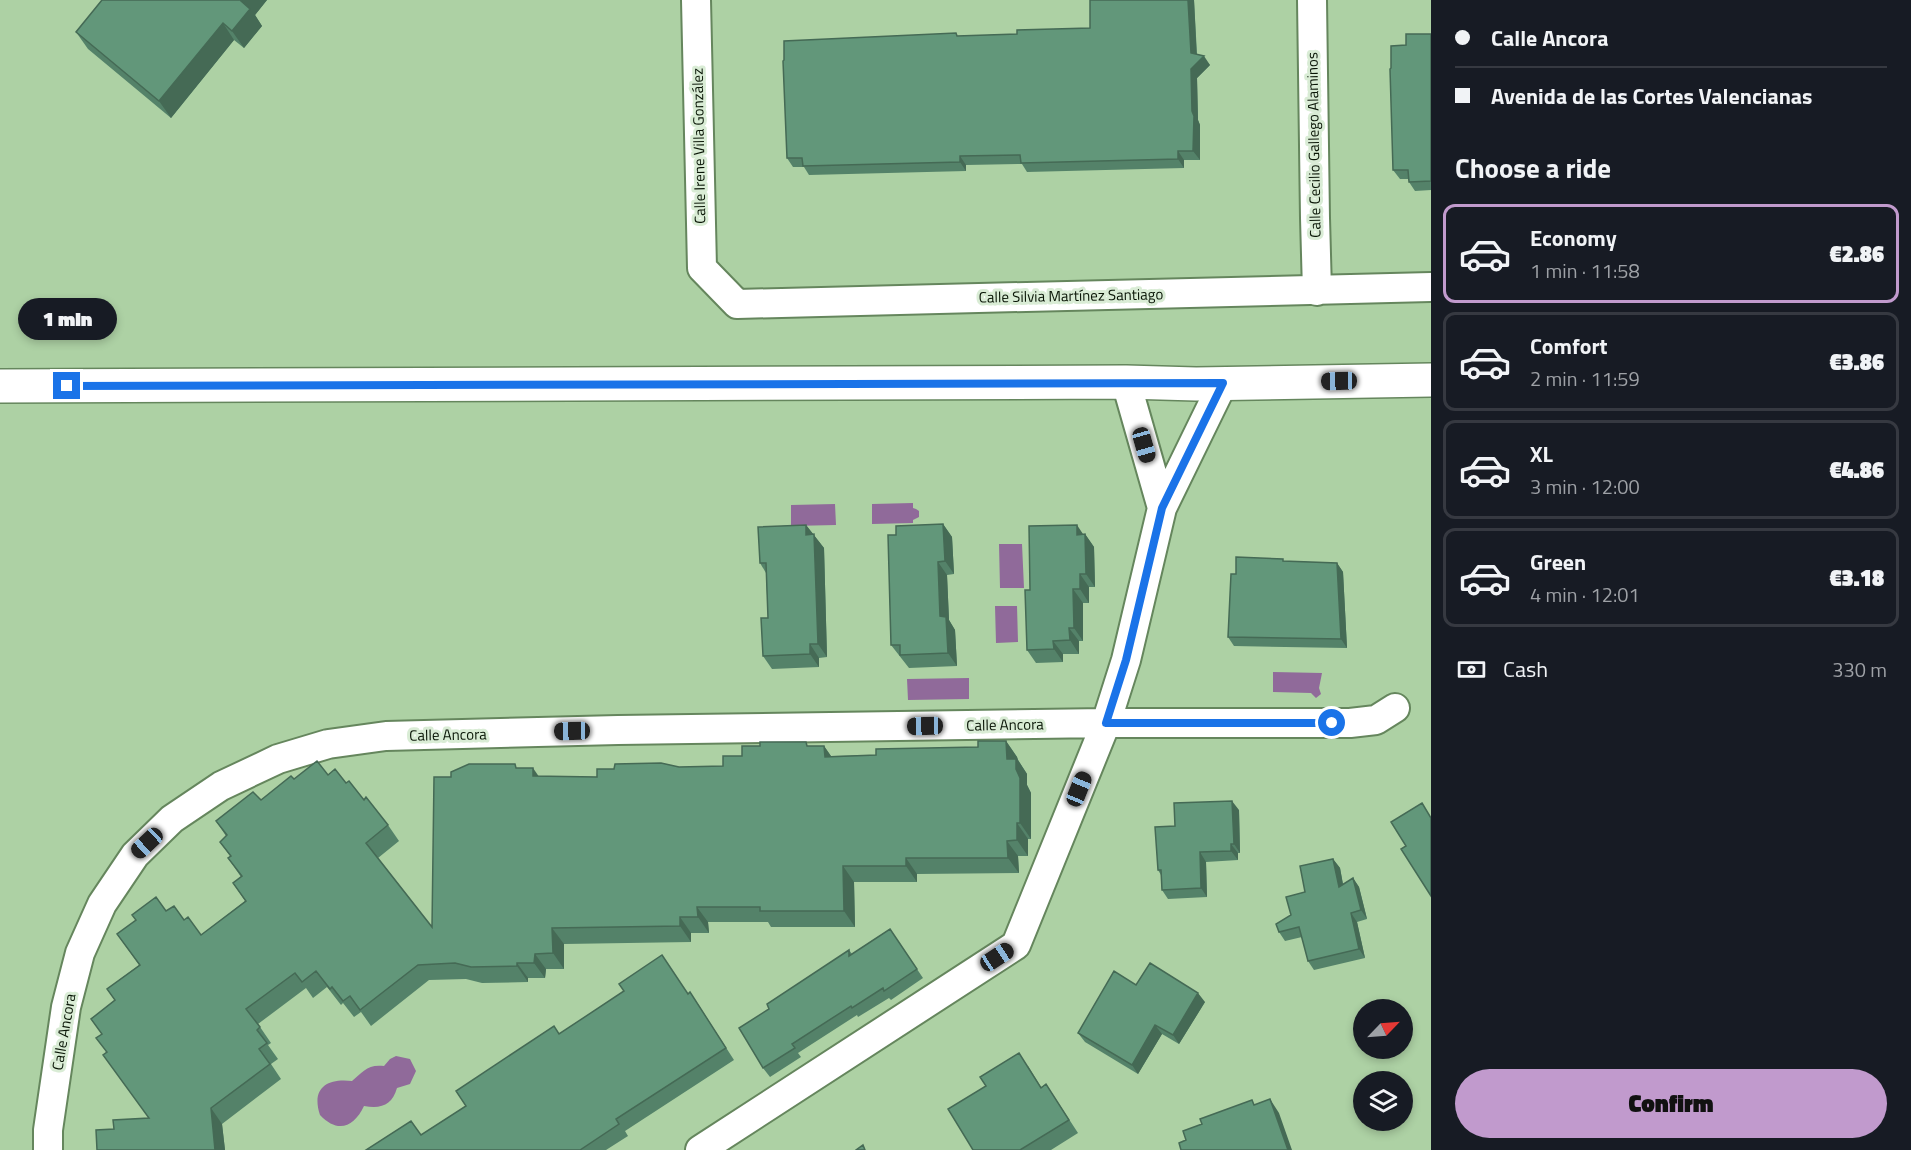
<!DOCTYPE html>
<html lang="en">
<head>
<meta charset="utf-8">
<style>
	:root { --surface:#171b24; --page:#242831; --text:#f1f3f6; --muted:#9ea1a6; --line:#363941; --accent:#c19acd }
	body { margin:0; font-family:"Titillium Web",sans-serif; background:var(--page); color:var(--text); height:100vh; display:flex; flex-direction:column; font-size:22px; white-space:nowrap }
	* { box-sizing:border-box; margin:0 }
	p { font-size:20px; color:var(--muted) }
	.icon { flex:none; width:33px; height:33px; fill:none; stroke:currentColor; stroke-width:2; stroke-linecap:round; stroke-linejoin:round }
	.map { position:relative; flex:1; overflow:hidden }
	.side { display:flex; flex-direction:column; background:var(--surface); width:480px }
	.side>* { flex:none }
	.hud { display:grid; align-content:center; height:132px; padding:0 24px; background:var(--surface) }
	.needle { width:39px; rotate:65deg }
	.buttons { position:absolute; left:1353px; top:999px; display:grid; gap:12px }
	.buttons a { display:grid; place-items:center; width:60px; height:60px; border-radius:50%; background:var(--surface); box-shadow:0 3px 9px #0003; font-size:30px }
	.end { position:absolute; width:27px; height:27px; margin:-14px; border:8px solid #1a73e8; background:#fff; box-shadow:0 0 0 3px #fff }
	.from { border-radius:50% }
	.bubble { position:absolute; height:42px; border-radius:21px; background:var(--surface); box-shadow:0 3px 9px #0003; font-size:20px; font-weight:800; line-height:42px; text-align:center }
	.car { position:absolute; width:18px; height:36px; margin:-18px -9px; border-radius:8px; box-shadow:0 0 4px 2px #0007; background:linear-gradient(#222 24%,#8ab4d8 0 40%,#222 0 76%,#8ab4d8 0 86%,#222 0) }
	.hud b { display:flex; align-items:center; gap:21px; height:57px; font-size:22px }
	.hud b+b { border-top:2px solid var(--line) }
	.hud i { width:15px; height:15px; background:var(--text) }
	ul { padding:0; list-style:none }
	li { display:flex; align-items:center; gap:18px; height:99px; margin:0 12px 9px; padding:0 12px; border:3px solid var(--line); border-radius:12px }
	li div { flex:1 }
	li b { display:block; font-size:22px }
	li em { font-style:normal; font-weight:800 }
	li.selected { border-color:var(--accent) }
	li>.icon { width:54px; height:54px; stroke-width:1.5 }
	h2 { padding:0 24px; font-size:27px; line-height:72px }
	.pay { display:flex; align-items:center; gap:15px; height:66px; padding:0 24px; font-size:22px }
	.pay p { margin-inline-start:auto }
	.action { display:flex; gap:12px; margin-top:auto; padding:12px 24px }
	.action a { flex:1; height:69px; border-radius:36px; background:var(--accent); color:#111; font-size:24px; font-weight:800; line-height:69px; text-align:center }
	main { display:flex; flex:1; min-height:0 }
	.map>svg:first-child { display:block }
	.water { fill:#906a9a }
	.lines { fill:none; stroke-linecap:round; stroke-linejoin:round }
	.street-casing { stroke:#65865d; stroke-width:32 }
	.secondary-casing { stroke:#65865d; stroke-width:36 }
	.street { stroke:#fff; stroke-width:28 }
	.secondary { stroke:#fff; stroke-width:33 }
	.wall { fill:#548269 }
	.shaded-wall { fill:#456a55 }
	.building { fill:#62977a; stroke:#456a55; stroke-width:1.5 }
	.route { stroke:#1a73e8; stroke-width:8 }
	.labels { text-anchor:middle; stroke-width:6; stroke-linejoin:round; paint-order:stroke }
	.street-label { font-size:15px; fill:#091506; stroke:#d9ecd5 }
</style>
</head>
<body>
<main>
<div class="map">
<svg width="1431" height="1150" viewBox="0 0 1431 1150">
	<rect width="100%" height="100%" fill="#add1a4"/>
	<!-- water -->
	<path class="water" d="M913,503V508L916,509L919,511V517L913,520V523L872,524V504Z
		M835,504L836,525L791,526V505Z
		M999,544H1022L1024,588H1000Z
		M995,606H1017L1018,642L996,643Z
		M1273,672L1322,673L1319,688L1321,694L1316,698L1311,693L1273,692Z
		M969,678V699L908,700L907,679Z
		M396,1056L410,1059L416,1071L410,1084L397,1088C392,1105 382,1109 364,1106C354,1127 338,1134 320,1115C311,1088 327,1078 352,1081C363,1072 367,1064 384,1066L390,1059Z"/>
	<g class="lines">
		<defs>
			<path id="street" d="M696,0L702,268L737,304L1431,287
				M1312,0L1315,218L1317,291
				M1126,382L1162,508
				M48,1150V1130L66,1007L80,953L102,904L135,855L172,819L221,786L278,759L328,744L386,736L618,730L1106,723H1350L1376,720L1395,708
				M700,1150L1016,945L1106,723L1126,660L1162,508L1223,383"/>
			<path id="secondary" d="M0,386L1126,382L1196,384L1431,380"/>
		</defs>
		<!-- street casing -->
		<use href="#street" class="street-casing"/>
		<!-- secondary casing -->
		<use href="#secondary" class="secondary-casing"/>
		<!-- street -->
		<use href="#street" class="street"/>
		<!-- secondary -->
		<use href="#secondary" class="secondary"/>
	</g>
	<!-- wall -->
	<path class="wall" d="M102,0H267L255,15L262,26L244,48L234,40L171,118L88,49L76,32Z
		M1194,0L1197,54L1210,65L1197,78L1198,120L1200,125V160H1184V168L1027,172L1022,164L966,165V171L809,175L804,167H793L787,158L958,36L1017,34L1090,28Z
		M1431,34V190L1415,191L1409,182V179H1400L1393,170L1391,68L1406,45Z
		M943,524L952,537L954,574L947,575L949,620L955,630L957,666L909,668L891,645L896,535Z
		M806,525L824,548L827,657L819,658V667L772,669L763,656L768,618L766,573L760,563Z
		M1083,534H1085L1094,547L1095,587H1089V603H1083V641H1079V654H1063V662L1036,663L1027,650Z
		M1285,561L1337,563L1343,572L1347,648L1234,646L1228,637L1236,574Z
		M1006,741L1017,757L1018,760L1027,774V785L1031,793V839H1028V856H1018L1019,873L917,874V882H854L855,927H771L768,922H708L709,933H691V942L564,944V969H546L545,978H528V982L482,983L466,979L429,980L371,1026L361,1012L354,1017L343,1003L341,1005L327,987L313,998L306,988L258,1024L271,1043L268,1045L278,1059L271,1064L281,1079L222,1124L225,1150H97L114,1129L149,1118L106,1053L102,1034L91,1019L115,1000L107,989L139,965L117,934L166,911L184,920L201,935L245,901L233,883L241,877L228,858L230,856L220,842L226,836L216,821L261,800L294,779L328,775L346,783L388,825L399,841L378,858L432,927L451,777L518,768L538,776L597,777L679,767L723,766L742,756L809,746H824L831,756L876,755L978,747Z
		M1239,810L1240,853H1238V860L1206,862L1207,897L1168,899L1162,890L1161,875L1158,870L1175,826Z
		M1333,859L1340,868L1343,884L1353,878L1359,887L1367,919L1357,922L1365,958L1314,970L1308,961L1302,937L1285,941L1279,932L1291,915L1305,892Z
		M890,929L923,978L891,1000L889,998L858,1017L857,1015L798,1053L801,1057L770,1077L763,1068L769,1009L849,950L852,954Z
		M1136,985L1205,1002L1179,1044L1162,1034L1138,1074L1085,1042L1078,1033Z
		M624,991L688,993L698,1004L734,1060L625,1131L628,1136L606,1150H366L421,1135L466,1106L559,1034Z
		M1028,1066L1041,1087L1046,1084L1078,1133L1051,1150H973Z"/>
	<!-- shaded-wall -->
	<path class="shaded-wall" d="M242,0H267L255,15L262,26L244,48L232,31Z
		M1188,0H1194L1197,62L1191,53Z
		M223,23L234,40L171,118L159,101Z
		M1204,56L1210,65L1197,78L1198,120L1200,125V160L1193,151L1191,69Z
		M1178,151L1184,160V168L1178,159Z
		M960,156L966,165V171L960,162Z
		M943,524L952,537L954,574L945,561Z
		M806,525L824,548L827,657L818,644L806,535Z
		M1077,525L1085,537V534L1094,547L1095,587L1086,574L1077,535Z
		M938,562L947,575L949,620L955,630L957,666L948,653L940,616Z
		M1337,563L1343,572L1347,648L1341,639Z
		M1080,574L1089,587V603L1080,589Z
		M1073,589L1083,603V641L1074,628Z
		M1069,628L1079,641V654L1070,640Z
		M1053,641L1063,654V662L1054,649Z
		M810,644L819,658V667L810,654Z
		M1006,741L1017,757L1018,760L1027,774V785L1031,793V839L1020,823L1007,759Z
		M824,746L835,762L825,757Z
		M533,768L544,784L533,776Z
		M1232,801L1239,810L1240,853L1234,844Z
		M1017,823L1028,839V856L1017,840Z
		M1007,841L1018,856L1019,873L1008,858Z
		M1231,844L1238,853V860L1231,851Z
		M1200,852L1206,862L1207,897L1201,888Z
		M906,858L917,874V882L906,866Z
		M1333,859L1340,868L1345,896L1339,887Z
		M843,866L854,882L855,927L844,911Z
		M1353,878L1359,887L1367,919L1361,910Z
		M697,907L708,922L709,933L698,917Z
		M1351,913L1357,922L1365,958L1359,949Z
		M680,917L691,933V942L680,926Z
		M552,928L564,944V969L553,953Z
		M535,954L546,969L545,978L534,963Z
		M517,963L528,978V982L517,966Z
		M1198,993L1205,1002L1179,1044L1173,1035Z
		M1155,1025L1162,1034L1138,1074L1132,1065Z
		M1270,1099L1279,1113L1292,1150H1288Z
		M211,1108L222,1124L225,1150H215Z"/>
	<!-- building -->
	<path class="building" d="M102,0H242L241,1L250,9L232,31L223,23L159,101L76,32Z
		M1090,0H1188L1191,53L1204,56L1191,69L1192,111L1194,116L1193,151H1178V159L1021,163L1020,155L960,156V162L803,166L802,158H787L783,61L784,60V41L956,33L957,36L1017,34V30L1090,28Z
		M1406,34H1431V181L1409,182L1408,170H1393L1390,69L1391,68V46L1406,45Z
		M943,524L945,561L938,562L940,616L946,617L948,653L900,655V645H891L888,535H896V526Z
		M806,525V535L814,534L818,644H810V654L763,656L761,618H768L766,563H760L758,527Z
		M1077,525V535L1085,534L1086,574H1080V589H1073L1074,628H1069L1070,640L1053,641L1054,649L1027,650L1025,590H1030L1029,526Z
		M1236,557L1283,559V561L1337,563L1341,639L1228,637L1231,574H1236Z
		M978,741H1006L1007,759H1016V769L1020,778V823H1017V840L1007,841L1008,858H906V866H843L844,911H760V907H697L698,917H680V926L552,928L553,953L535,954L534,963H517V966L471,967L455,963L418,965L360,1010L350,996L343,1001L332,987L330,989L316,971L302,982L295,973L246,1009L260,1027L257,1030L267,1043L259,1049L270,1064L211,1108L215,1150H97L96,1130L114,1129L113,1120L149,1118L103,1055L107,1052L96,1038L102,1034L91,1019L115,1000L107,989L140,965L117,934L136,920L132,915L156,897L166,911L174,906L184,920L188,917L201,935L246,901L233,883L242,876L228,858L231,856L220,842L227,835L216,821L253,792L261,800L291,776L294,779L317,761L328,775L335,769L346,783L349,781L364,800L366,797L388,825L366,843L432,927L434,777H451V772L469,764H515L516,768H533V776L597,777V769H614L615,764L661,763L679,767L723,766V756H742V746H760V742H806L807,746H824L825,757L876,755V749L978,747Z
		M1232,801L1234,844H1231V851L1200,852L1201,888L1162,890L1161,870H1158L1155,827L1175,826L1174,803Z
		M1422,803L1431,818V896L1401,849L1406,846L1391,822Z
		M1333,859L1339,887L1353,878L1361,910L1351,913L1359,949L1308,961L1299,927L1279,932L1276,924L1291,915L1286,897L1305,892L1300,866Z
		M890,929L917,969L884,991L883,988L852,1008L851,1006L792,1044L795,1048L763,1068L739,1028L769,1009L767,1004L849,950V956Z
		M662,955L688,994L690,992L726,1048L616,1119L619,1124L580,1150H366L411,1121L421,1135L466,1106L456,1091L554,1026L559,1034L624,991L619,984Z
		M1150,963L1198,993L1173,1035L1155,1025L1132,1065L1078,1033L1114,971L1136,985Z
		M1019,1053L1041,1088L1046,1084L1069,1120L1020,1150H973L948,1109L986,1086L980,1077Z
		M1270,1099L1288,1150H1181L1179,1143L1186,1140L1183,1131L1202,1124L1200,1119L1252,1100L1254,1105Z
		M863,1145L865,1150H856Z"/>
	<g class="lines">
		<!-- route -->
		<path class="route" d="M67,386L1223,383L1162,508L1126,660L1106,723H1332"/>
	</g>
	<g class="labels">
		<!-- street labels -->
		<g class="street-label">
			<text transform="translate(1314 145) rotate(-91)" y="5">Calle Cecilio Gallego Alaminos</text>
			<text transform="translate(699 146) rotate(-91)" y="5">Calle Irene Villa González</text>
			<text transform="translate(1071 296) rotate(-1)" y="5">Calle Silvia Martínez Santiago</text>
			<text transform="translate(1005 725) rotate(-1)" y="5">Calle Ancora</text>
			<text transform="translate(448 735) rotate(-1)" y="5">Calle Ancora</text>
			<text transform="translate(64 1032) rotate(-80)" y="5">Calle Ancora</text>
		</g>
	</g>
</svg>
<div class="buttons">
<a><svg class="needle" viewBox="-14 -14 28 28"><path d="M0-13l5 13h-10z" fill="#e53935"/><path d="M0 13l5-13h-10z" fill="#9ea1a6"/></svg></a>
<a><svg class="icon" aria-label="layers" viewBox="0 0 24 24"><path d="M12 4l9 5-9 5-9-5zM3 14l9 5 9-5"/></svg></a>
</div>
<i class="end from" style="left:1332px;top:723px"></i>
<i class="end" style="left:67px;top:386px"></i>
<div class="bubble" style="left:18px;top:298px;width:99px">1 min</div>
<i class="car" style="left:1339px;top:381px;rotate:269deg"></i>
<i class="car" style="left:1144px;top:445px;rotate:164deg"></i>
<i class="car" style="left:925px;top:726px;rotate:269deg"></i>
<i class="car" style="left:572px;top:731px;rotate:269deg"></i>
<i class="car" style="left:1079px;top:789px;rotate:22deg"></i>
<i class="car" style="left:147px;top:843px;rotate:227deg"></i>
<i class="car" style="left:997px;top:957px;rotate:57deg"></i>
</div>
<section class="side">
<div class="hud">
<b><i class="from"></i>Calle Ancora</b>
<b><i></i>Avenida de las Cortes Valencianas</b>
</div>
<h2>Choose a ride</h2>
<ul>
<li class="selected"><svg class="icon" aria-label="car" viewBox="0 0 24 24"><path d="M5 17H2v-5l4-1 3-4h7l3 4 3 1v5h-3M9 17h6M6 11h13"/><circle cx="7" cy="17" r="2"/><circle cx="17" cy="17" r="2"/></svg><div><b>Economy</b><p>1 min · 11:58</p></div><em>€2.86</em></li>
<li><svg class="icon" aria-label="car" viewBox="0 0 24 24"><path d="M5 17H2v-5l4-1 3-4h7l3 4 3 1v5h-3M9 17h6M6 11h13"/><circle cx="7" cy="17" r="2"/><circle cx="17" cy="17" r="2"/></svg><div><b>Comfort</b><p>2 min · 11:59</p></div><em>€3.86</em></li>
<li><svg class="icon" aria-label="car" viewBox="0 0 24 24"><path d="M5 17H2v-5l4-1 3-4h7l3 4 3 1v5h-3M9 17h6M6 11h13"/><circle cx="7" cy="17" r="2"/><circle cx="17" cy="17" r="2"/></svg><div><b>XL</b><p>3 min · 12:00</p></div><em>€4.86</em></li>
<li><svg class="icon" aria-label="car" viewBox="0 0 24 24"><path d="M5 17H2v-5l4-1 3-4h7l3 4 3 1v5h-3M9 17h6M6 11h13"/><circle cx="7" cy="17" r="2"/><circle cx="17" cy="17" r="2"/></svg><div><b>Green</b><p>4 min · 12:01</p></div><em>€3.18</em></li>
</ul>
<div class="pay"><svg class="icon" aria-label="cash" viewBox="0 0 24 24"><path d="M3 7h18v10H3z"/><circle cx="12" cy="12" r="2"/></svg>Cash<p>330 m</p></div>
<div class="action"><a>Confirm</a></div>
</section>
</main>
</body>
</html>
